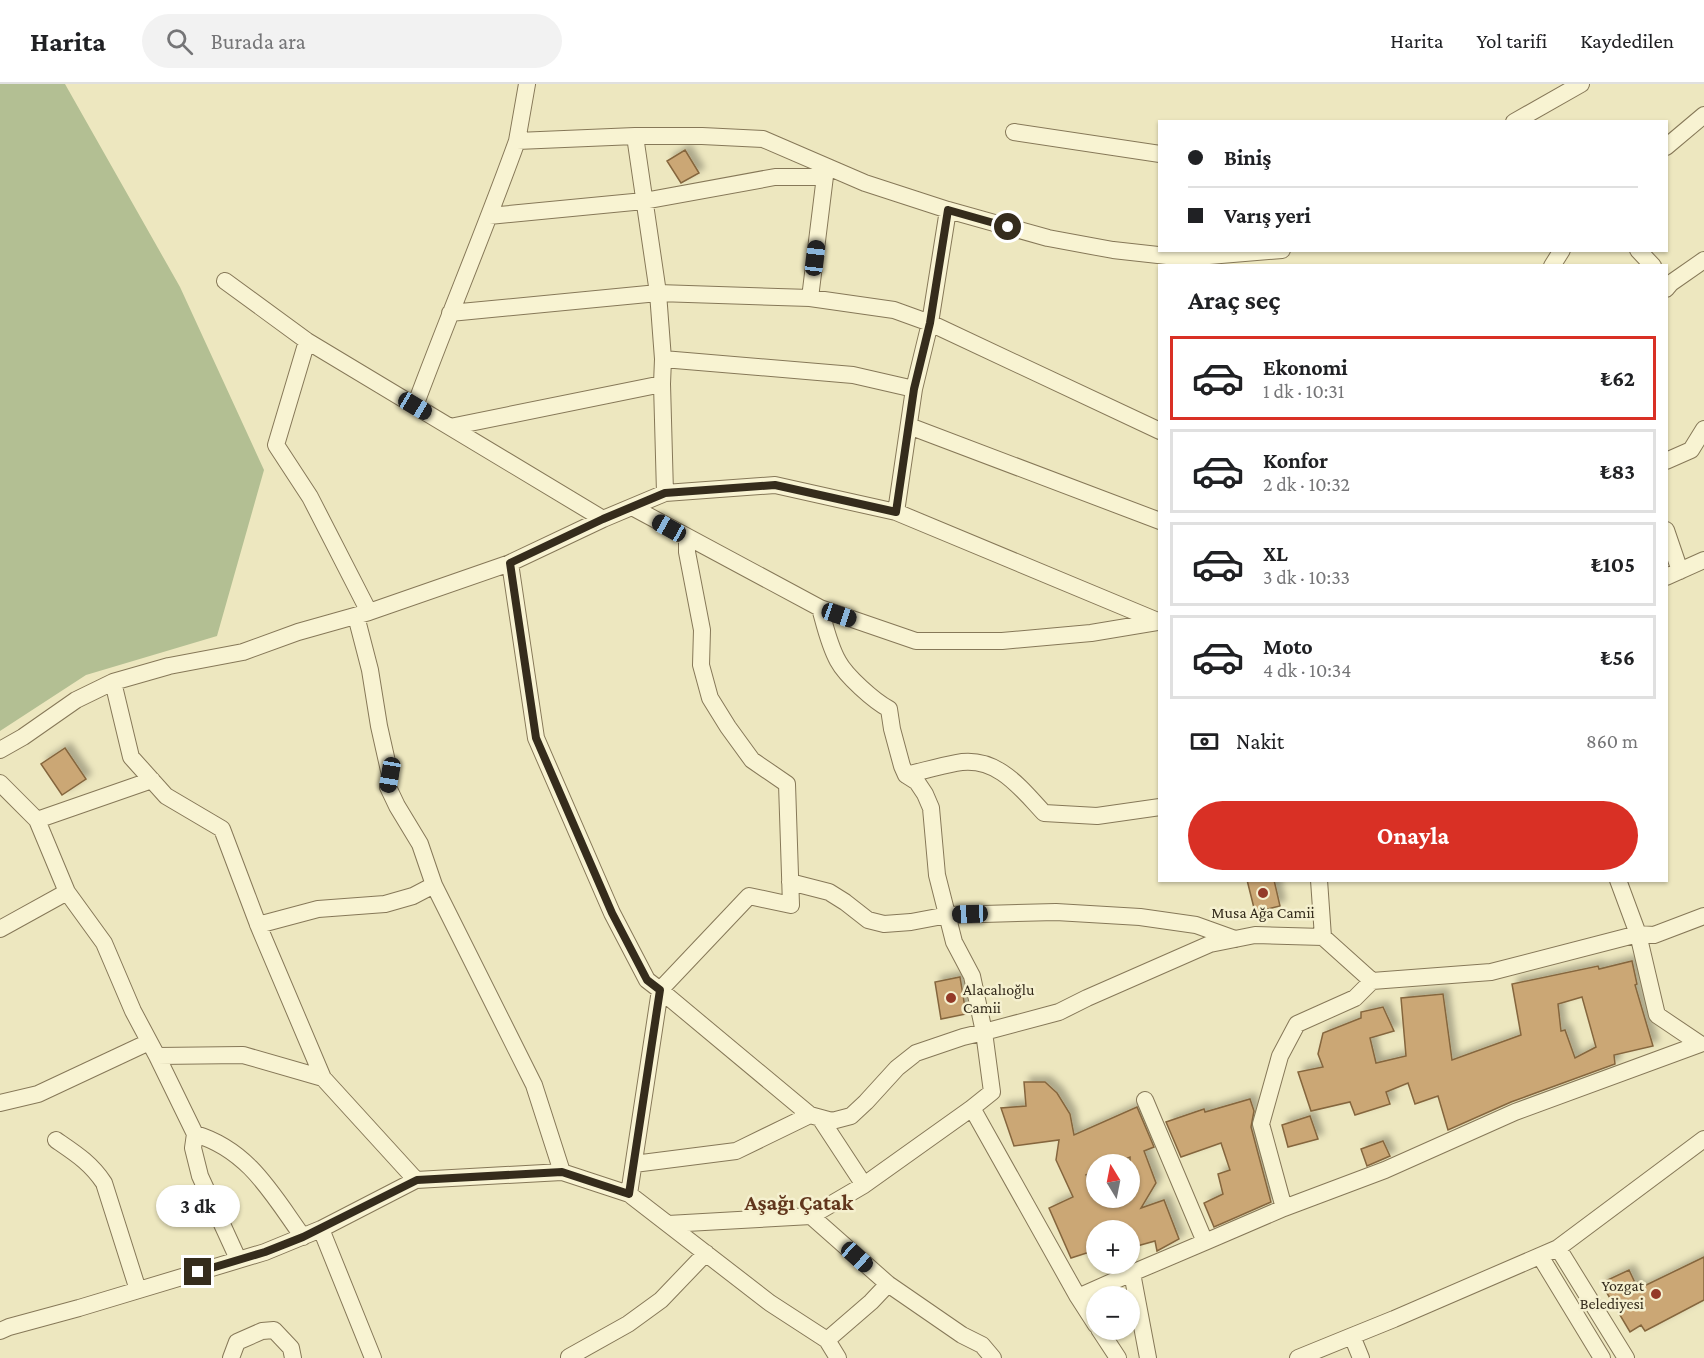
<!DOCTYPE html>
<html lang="tr">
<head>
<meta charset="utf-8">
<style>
	:root { --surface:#fff; --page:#f2f2f2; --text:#202124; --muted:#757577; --line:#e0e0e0; --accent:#d93025 }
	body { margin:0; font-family:"Crimson Pro",serif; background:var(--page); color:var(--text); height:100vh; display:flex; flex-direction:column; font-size:22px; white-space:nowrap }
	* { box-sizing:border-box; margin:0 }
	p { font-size:20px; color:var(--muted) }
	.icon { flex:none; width:33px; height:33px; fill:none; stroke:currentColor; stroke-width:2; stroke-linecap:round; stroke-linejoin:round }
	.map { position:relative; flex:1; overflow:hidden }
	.side { position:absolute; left:1158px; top:180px; width:510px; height:618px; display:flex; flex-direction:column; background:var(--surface); border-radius:0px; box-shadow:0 2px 4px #0004 }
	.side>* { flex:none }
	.hud { position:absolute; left:1158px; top:36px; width:510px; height:132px; border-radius:0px; box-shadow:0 2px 4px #0004; display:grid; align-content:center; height:132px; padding:0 30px; background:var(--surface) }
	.needle { width:39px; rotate:350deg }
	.buttons { position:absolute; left:1086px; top:1070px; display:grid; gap:12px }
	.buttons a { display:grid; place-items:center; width:54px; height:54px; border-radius:50%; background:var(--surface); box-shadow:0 2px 4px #0004; font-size:30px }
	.end { position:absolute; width:27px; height:27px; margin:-14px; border:8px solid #352c1c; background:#fff; box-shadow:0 0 0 3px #fff }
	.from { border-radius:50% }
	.bubble { position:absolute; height:42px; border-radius:21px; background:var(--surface); box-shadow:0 2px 4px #0004; font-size:20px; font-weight:700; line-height:42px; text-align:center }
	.car { position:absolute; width:18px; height:36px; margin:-18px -9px; border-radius:8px; box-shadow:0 0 4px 2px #0007; background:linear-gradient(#222 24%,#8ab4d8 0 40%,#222 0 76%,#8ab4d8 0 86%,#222 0) }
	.hud b { display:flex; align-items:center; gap:21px; height:57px; font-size:22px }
	.hud b+b { border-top:2px solid var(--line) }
	.hud i { width:15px; height:15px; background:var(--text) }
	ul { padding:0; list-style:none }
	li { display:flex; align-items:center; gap:18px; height:84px; margin:0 12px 9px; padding:0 18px; border:3px solid var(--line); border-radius:0px }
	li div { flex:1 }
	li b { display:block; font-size:22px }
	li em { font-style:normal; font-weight:700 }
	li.current { border-color:var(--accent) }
	li>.icon { width:54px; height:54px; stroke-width:1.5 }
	h2 { padding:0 30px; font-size:27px; line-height:72px }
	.pay { display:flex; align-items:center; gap:15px; height:66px; padding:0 30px; font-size:22px }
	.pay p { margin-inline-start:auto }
	.primary-button { display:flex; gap:12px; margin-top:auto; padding:12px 30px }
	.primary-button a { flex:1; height:69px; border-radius:36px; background:var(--accent); color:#fff; font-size:24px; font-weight:700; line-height:69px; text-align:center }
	header { display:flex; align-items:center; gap:36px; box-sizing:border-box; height:84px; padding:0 30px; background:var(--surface); border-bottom:2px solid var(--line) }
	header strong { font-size:28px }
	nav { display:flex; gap:33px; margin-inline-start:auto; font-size:21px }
	.search { width:420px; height:54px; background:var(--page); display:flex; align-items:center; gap:15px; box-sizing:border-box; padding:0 21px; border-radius:33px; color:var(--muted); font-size:22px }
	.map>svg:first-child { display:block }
	.cemetery { fill:#b3bf93 }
	.building { fill:#cba775; stroke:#85663e; stroke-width:1.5; fill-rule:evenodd; filter:url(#shadow) }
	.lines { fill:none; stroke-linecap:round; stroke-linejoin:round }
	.minor-casing { stroke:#867858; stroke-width:18 }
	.minor { stroke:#f8f3d2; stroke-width:16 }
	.route { stroke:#352c1c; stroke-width:8 }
	.poi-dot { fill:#943a28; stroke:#f5f0cf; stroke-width:2 }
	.labels { text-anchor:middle; stroke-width:5; stroke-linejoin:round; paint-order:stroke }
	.poi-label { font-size:16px; fill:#352c1c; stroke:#f5f0cf }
	.district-label { font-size:22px; font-weight:bold; fill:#61361c; stroke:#f5f0cf }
</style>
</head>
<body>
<header>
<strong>Harita</strong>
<div class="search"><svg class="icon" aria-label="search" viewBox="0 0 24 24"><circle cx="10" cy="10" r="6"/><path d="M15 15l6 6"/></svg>Burada ara</div>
<nav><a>Harita</a><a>Yol tarifi</a><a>Kaydedilen</a></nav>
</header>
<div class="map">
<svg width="1704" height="1274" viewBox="0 0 1704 1274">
	<defs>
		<filter id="shadow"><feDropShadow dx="5.5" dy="-5.5" stdDeviation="3" flood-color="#0004"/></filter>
	</defs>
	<rect width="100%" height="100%" fill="#ede7bf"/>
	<!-- cemetery -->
	<path class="cemetery" d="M0,0H65L180,203L264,386L217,552L86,591L0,647Z"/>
	<!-- building -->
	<path class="building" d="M685,66L699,89L681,99L667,77Z
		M65,664L86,695L62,711L41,680Z
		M1247,796H1274L1280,822L1255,828Z
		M1632,877L1637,900L1635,901L1653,962L1614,971L1615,980L1511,1018L1448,1046L1438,1012L1415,1020L1408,999L1386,1008L1390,1020L1355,1031L1350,1018L1311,1027L1298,988L1323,983L1318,970L1323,949L1361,934V928L1383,923L1394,947L1370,954L1376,979L1406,972L1401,914L1443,910L1452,976L1521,951L1512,900L1598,882L1599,885ZM1582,913L1596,963L1575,974L1565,946L1561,947L1558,920Z
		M960,893L966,930L941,935L935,898Z
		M1024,998H1045L1057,1009L1070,1030L1074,1051L1137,1023L1154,1063L1144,1067L1156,1099L1141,1124L1164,1116L1179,1155L1157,1167L1155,1157L1130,1164V1146H1096V1166L1071,1174L1049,1124L1073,1113L1056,1076L1059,1056L1014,1062L1001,1024L1026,1022ZM1130,1073V1113H1096V1109L1086,1091L1096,1087V1080H1113Z
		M1250,1015L1254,1027L1251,1043L1271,1118L1214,1143L1204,1119L1223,1110L1218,1090L1230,1086L1221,1059L1181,1073L1166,1038L1204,1025L1205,1028Z
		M1310,1032L1318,1055L1288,1063L1282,1041Z
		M1383,1057L1390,1072L1367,1082L1361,1065Z
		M1704,1173V1216L1645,1247L1641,1241L1630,1248L1601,1199L1629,1186L1638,1205Z"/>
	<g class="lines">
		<defs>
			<path id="minor" d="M1514,38L1581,0
				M1014,48L1160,70
				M635,52H702L763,55L865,99L948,126L1048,154L1113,166L1185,174L1282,166
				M517,57L527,0
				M1666,63L1704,31
				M489,132L644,117L775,93H825
				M1638,166L1653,182
				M1552,182L1562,166
				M225,197L307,257L603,435
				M1666,205L1671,199L1704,176
				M810,214L826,84
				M450,229L658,209L810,214L894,226L930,239L1160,347
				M307,257L276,361L310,413L369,528
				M662,300L665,409
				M415,322C448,233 485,146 517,57L635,52L658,209L663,275L853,291L914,305
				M909,342L1160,437
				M450,343L662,300L663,275
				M1666,377L1691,366L1704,345
				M632,423L820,524L916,557H1002L1091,549L1157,538
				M896,428L914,305L930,239L948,126
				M1666,446L1680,487
				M510,479L536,654L612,829L647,896L660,906L749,812L791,821L787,700L752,676L728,643L710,614L701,581L702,546L687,468V454
				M1666,493L1704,476
				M820,524C825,542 829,561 838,577C846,592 874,617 889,625L892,645L902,682L906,691L917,698L925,710L931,724L937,791L954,858L972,892L984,948L1059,928L1087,914L1210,860L1255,851L1323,853
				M0,666L23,653L76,616L113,598
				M906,691C923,687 940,682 956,679C996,671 1020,703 1044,729L1097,732L1160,723
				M0,699L37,736L67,808L104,859L133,927L157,972L243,971L323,994L259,843L222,745L166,712L131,673L113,598L169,582L243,568L298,548L369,528L510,479L603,435L665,409L775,401L896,428L1160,538
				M37,736L152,696
				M1319,796L1323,853L1372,897
				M1618,796L1638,850L1654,851L1704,832
				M790,798L829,808L845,818L868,836L884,840L911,838L948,831L1056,828L1140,833L1196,841L1235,855
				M258,841L318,825L385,820L413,812L434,801
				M0,845L67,808
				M1638,850L1657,931L1700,960L1515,1028L1385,1086L1284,1124L1261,1040L1280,972L1297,940L1355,914L1372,897L1491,888Z
				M157,972L195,1050L193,1064L200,1092L238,1175
				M323,994L416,1096L562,1088L534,1001L434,801L420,760L397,722L388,703L390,691L379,642L370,586L356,532
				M1145,1016L1205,1158L1284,1124
				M0,1019L38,1010L149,958
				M820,1034L864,1101
				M195,1050C249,1066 272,1110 303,1153
				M56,1056C75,1069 91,1079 104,1099L138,1206
				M634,1080L736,1067L810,1031
				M562,1088L629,1110L660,906L810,1031L832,1037L851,1032L866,1018L897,984L916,969L963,953L984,948L992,1008L972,1024L1078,1213L1096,1241
				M629,1110L770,1219L827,1256L838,1274
				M811,1132L888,1200L962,1251L982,1261L993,1274
				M668,1140L811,1132L864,1101L972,1024
				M321,1145L416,1096
				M1558,1164L1704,1055
				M1540,1172L1602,1274
				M1078,1213L1132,1189
				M1099,1245L1118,1274
				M0,1247L9,1243L79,1224L265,1168L321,1145L373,1274
				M1352,1252L1394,1235L1558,1164L1626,1274
				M827,1256L871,1218L888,1200
				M569,1273L628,1240L661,1216L706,1169
				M231,1274L237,1258L262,1247L274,1246L291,1264L293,1274
				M1148,1274L1132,1189L1205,1158
				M1298,1274L1352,1252L1361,1274"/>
		</defs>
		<!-- minor casing -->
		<use href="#minor" class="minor-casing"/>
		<!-- minor -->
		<use href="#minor" class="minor"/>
	</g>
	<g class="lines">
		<!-- route -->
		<path class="route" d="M198,1188L265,1168L303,1153L417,1096L562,1088L629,1110L660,906L647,896L612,829L536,654L510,479L603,435L665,409L775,401L896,428L914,305L930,239L948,126L1008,143"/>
	</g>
	<!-- markers -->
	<g class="poi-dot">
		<circle cx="1263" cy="809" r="6"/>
		<circle cx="951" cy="914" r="6"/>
		<circle cx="1656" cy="1210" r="6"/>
	</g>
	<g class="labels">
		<!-- poi labels -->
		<g class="poi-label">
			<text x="1263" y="834">Musa Ağa Camii</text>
			<text x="963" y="911" text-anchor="start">Alacalıoğlu<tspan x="963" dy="18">Camii</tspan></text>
			<text x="1644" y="1207" text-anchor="end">Yozgat<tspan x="1644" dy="18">Belediyesi</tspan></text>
		</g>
		<!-- district labels -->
		<g class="district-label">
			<text x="799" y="1126">Aşağı Çatak</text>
		</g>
	</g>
</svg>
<div class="buttons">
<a><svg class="needle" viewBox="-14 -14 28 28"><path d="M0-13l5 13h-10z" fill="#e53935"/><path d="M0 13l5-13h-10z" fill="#757577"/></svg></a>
<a>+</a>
<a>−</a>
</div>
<i class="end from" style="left:1008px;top:143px"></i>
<i class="end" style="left:198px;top:1188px"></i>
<div class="bubble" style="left:156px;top:1101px;width:84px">3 dk</div>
<i class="car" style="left:815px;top:174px;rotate:7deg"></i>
<i class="car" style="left:415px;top:322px;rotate:121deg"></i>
<i class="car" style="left:669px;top:444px;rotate:299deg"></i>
<i class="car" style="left:839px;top:531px;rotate:109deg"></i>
<i class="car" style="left:390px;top:691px;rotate:190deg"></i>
<i class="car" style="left:970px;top:830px;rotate:268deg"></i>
<i class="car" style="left:857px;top:1173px;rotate:132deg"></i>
<div class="hud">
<b><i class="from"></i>Biniş</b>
<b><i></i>Varış yeri</b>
</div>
<section class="side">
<h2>Araç seç</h2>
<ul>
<li class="current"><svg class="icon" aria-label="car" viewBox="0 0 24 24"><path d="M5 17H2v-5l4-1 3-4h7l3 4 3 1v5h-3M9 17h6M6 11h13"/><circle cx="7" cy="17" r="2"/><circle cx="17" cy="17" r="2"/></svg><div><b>Ekonomi</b><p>1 dk · 10:31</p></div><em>₺62</em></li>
<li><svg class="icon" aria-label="car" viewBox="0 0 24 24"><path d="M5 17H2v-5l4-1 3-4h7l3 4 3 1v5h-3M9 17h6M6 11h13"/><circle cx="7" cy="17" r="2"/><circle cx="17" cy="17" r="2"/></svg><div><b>Konfor</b><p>2 dk · 10:32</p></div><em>₺83</em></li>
<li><svg class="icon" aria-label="car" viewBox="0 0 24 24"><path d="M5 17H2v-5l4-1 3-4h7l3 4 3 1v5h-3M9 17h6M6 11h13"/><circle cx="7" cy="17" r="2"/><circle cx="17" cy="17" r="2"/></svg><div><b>XL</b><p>3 dk · 10:33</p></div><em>₺105</em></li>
<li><svg class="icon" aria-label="car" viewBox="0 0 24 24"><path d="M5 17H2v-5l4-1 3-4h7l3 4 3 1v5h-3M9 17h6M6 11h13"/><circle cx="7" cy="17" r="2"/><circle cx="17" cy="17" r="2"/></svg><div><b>Moto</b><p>4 dk · 10:34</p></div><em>₺56</em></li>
</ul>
<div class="pay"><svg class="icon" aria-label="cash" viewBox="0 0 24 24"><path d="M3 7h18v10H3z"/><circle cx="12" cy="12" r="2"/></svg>Nakit<p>860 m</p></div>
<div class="primary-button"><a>Onayla</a></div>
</section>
</div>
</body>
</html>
